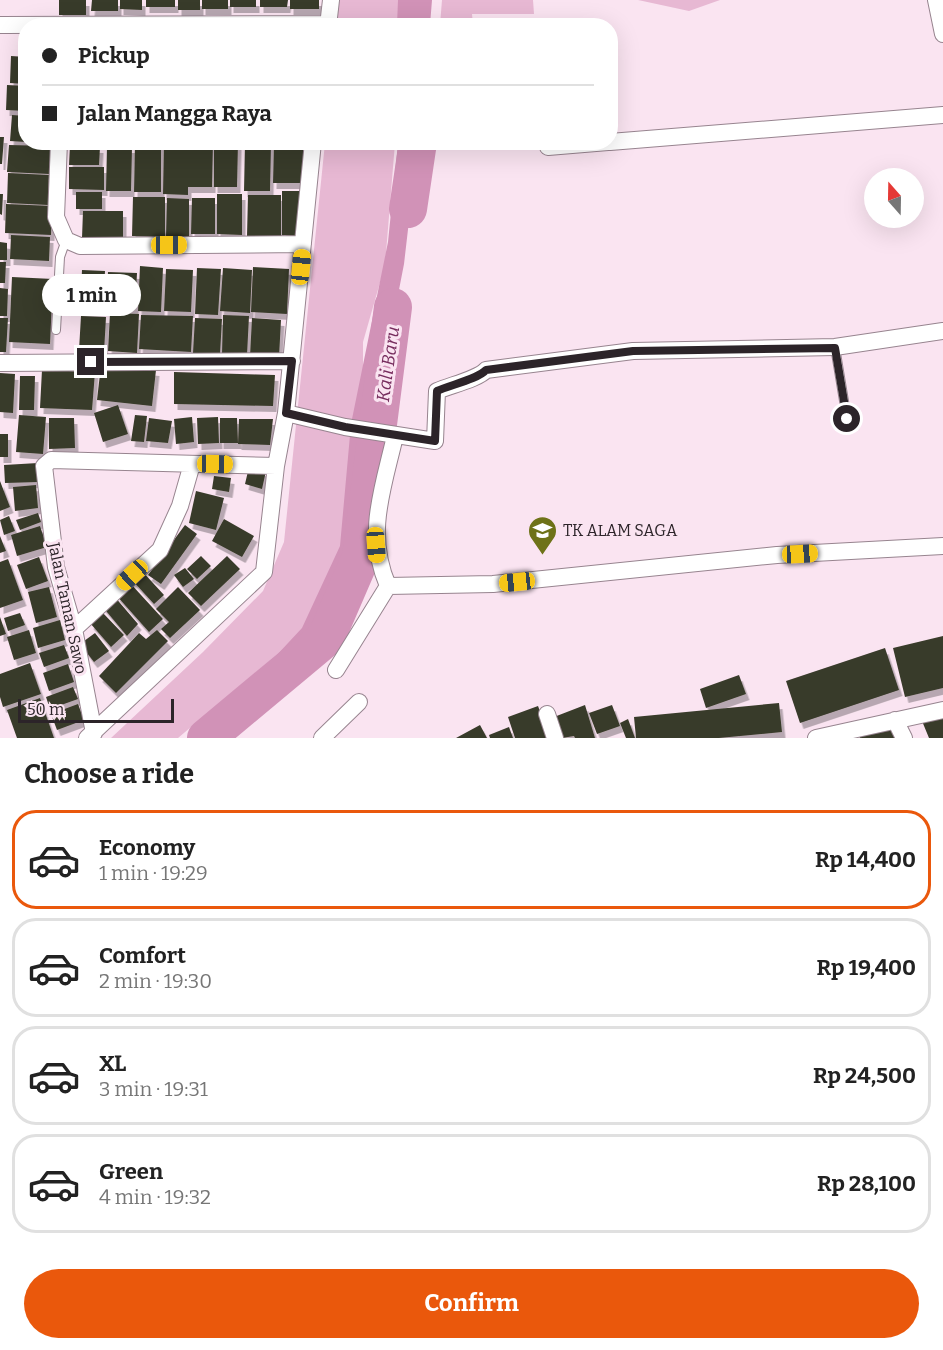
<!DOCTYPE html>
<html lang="en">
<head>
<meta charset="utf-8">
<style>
	:root { --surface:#fff; --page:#f2f2f2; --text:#222; --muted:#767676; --line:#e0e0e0; --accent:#ea580c }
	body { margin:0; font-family:Bitter,serif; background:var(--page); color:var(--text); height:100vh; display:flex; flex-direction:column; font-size:22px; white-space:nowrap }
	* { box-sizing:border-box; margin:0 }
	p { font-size:20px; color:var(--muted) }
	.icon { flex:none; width:33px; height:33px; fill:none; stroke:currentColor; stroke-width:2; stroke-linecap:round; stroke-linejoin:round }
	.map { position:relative; height:738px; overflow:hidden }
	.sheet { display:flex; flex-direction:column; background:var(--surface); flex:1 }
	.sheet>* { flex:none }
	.top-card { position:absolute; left:18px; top:18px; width:600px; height:132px; border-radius:24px; box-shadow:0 6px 24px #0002; display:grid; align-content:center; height:132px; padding:0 24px; background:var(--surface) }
	.needle { width:39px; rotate:340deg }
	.controls { position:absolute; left:864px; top:168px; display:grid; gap:12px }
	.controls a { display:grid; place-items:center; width:60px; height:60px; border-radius:50%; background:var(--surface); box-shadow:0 6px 24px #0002; font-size:30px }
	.scale { position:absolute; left:18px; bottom:15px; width:156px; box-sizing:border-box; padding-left:6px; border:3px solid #2c2429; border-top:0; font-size:16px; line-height:21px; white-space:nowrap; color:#2c2429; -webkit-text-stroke:4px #fae4f1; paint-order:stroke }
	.end { position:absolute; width:27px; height:27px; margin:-14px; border:8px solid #2c2429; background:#fff; box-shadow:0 0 0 3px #fff }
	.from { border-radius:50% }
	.bubble { position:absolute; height:42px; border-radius:21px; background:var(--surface); box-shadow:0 6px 24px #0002; font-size:20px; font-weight:700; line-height:42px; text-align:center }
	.car { position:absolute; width:18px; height:36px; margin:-18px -9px; border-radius:8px; box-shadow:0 0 4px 2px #0007; background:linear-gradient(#f5c518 24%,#345 0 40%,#f5c518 0 76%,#345 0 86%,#f5c518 0) }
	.top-card b { display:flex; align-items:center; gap:21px; height:57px; font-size:22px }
	.top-card b+b { border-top:2px solid var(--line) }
	.top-card i { width:15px; height:15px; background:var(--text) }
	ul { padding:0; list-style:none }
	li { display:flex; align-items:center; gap:18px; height:99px; margin:0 12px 9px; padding:0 12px; border:3px solid var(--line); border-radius:24px }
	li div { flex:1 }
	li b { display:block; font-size:22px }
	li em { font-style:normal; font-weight:700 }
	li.active { border-color:var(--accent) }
	li>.icon { width:54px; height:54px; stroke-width:1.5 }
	h2 { padding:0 24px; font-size:27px; line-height:72px }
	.primary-button { display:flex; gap:12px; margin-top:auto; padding:12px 24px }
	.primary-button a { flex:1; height:69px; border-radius:36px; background:var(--accent); color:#fff; font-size:24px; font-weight:700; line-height:69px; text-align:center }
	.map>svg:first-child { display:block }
	.green { fill:#e7b8d3 }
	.water { fill:#d192b7 }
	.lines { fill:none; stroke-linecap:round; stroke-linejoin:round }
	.river { stroke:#d192b7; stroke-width:38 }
	.building { fill:#393b2a; filter:url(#shadow) }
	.service-casing { stroke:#97848f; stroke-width:10 }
	.minor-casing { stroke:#97848f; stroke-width:18 }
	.service { stroke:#fff; stroke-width:8 }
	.minor { stroke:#fff; stroke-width:16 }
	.route { stroke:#2c2429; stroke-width:8 }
	.labels { text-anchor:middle; stroke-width:6; stroke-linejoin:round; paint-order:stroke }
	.poi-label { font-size:16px; fill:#2c2429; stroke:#fae4f1; text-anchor:start }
	.street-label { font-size:16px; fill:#2c2429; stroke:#fae4f1 }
	.water-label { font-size:18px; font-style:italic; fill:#772d5e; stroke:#fae4f1 }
</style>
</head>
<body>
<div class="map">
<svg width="943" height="738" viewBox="0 0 943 738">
	<defs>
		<filter id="shadow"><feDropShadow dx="3.5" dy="6" stdDeviation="0" flood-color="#0004"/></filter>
	</defs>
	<rect width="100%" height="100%" fill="#fae4f1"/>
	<!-- green -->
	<path class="green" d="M339,0H403L400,25L337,26Z
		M442,0H533L534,14H472L473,25H440Z
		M638,0H720L689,11Z
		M325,143H395L385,265L363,342V373L340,576L302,633L178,738H111L203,652L263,591L284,542Z
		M438,143H472V148L438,146Z"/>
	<!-- water -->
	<path class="water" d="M398,0H432L430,25H397Z
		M398,143H418L404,264L376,408L370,511L344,585L311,650L226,738H194L209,728L302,628L340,546L351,424L388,242Z"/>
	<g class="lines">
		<!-- river -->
		<path class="river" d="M408,209L418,142
			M206,738L326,638L361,557L393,307"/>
	</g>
	<!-- building -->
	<path class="building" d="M59,0H86V15H59Z
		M92,0H118V11H91Z
		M120,0H142V10L120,9Z
		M146,0H175V7H146Z
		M178,0H200V10H178Z
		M202,0H228V9H202Z
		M230,0H256V7H230Z
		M260,0H288L287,7H260Z
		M290,0H319V9H290Z
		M11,56L26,57V84L10,83Z
		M7,85L26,86V111L6,110Z
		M12,115L26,116V142L10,141Z
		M0,137H4L2,164H0Z
		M213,142L212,187H188V195L163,194L164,144Z
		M214,142H238L237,187H214Z
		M135,143H161V192H134Z
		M245,143L271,144L270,191H244Z
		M274,144L303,145V183H273Z
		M9,145L51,146L49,174L7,172Z
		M70,146L100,147L99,165H69Z
		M107,147H132L131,191H106Z
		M69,167H104V190L69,189Z
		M8,173L49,175L48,205L7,203Z
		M282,191H300L299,236L282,235Z
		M76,192H102V209H76Z
		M0,194H3L2,215L0,214Z
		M217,194H242V235L217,234Z
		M248,195H281V237L247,236Z
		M133,197H165V237L132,236Z
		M167,198L189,199V237H166Z
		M192,198H215V234H191Z
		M6,204L52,206L51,235L5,233Z
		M83,211H123V239L82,238Z
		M11,235L50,237L49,261L10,259Z
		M0,242L7,243V260H0Z
		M0,262H6L5,283H0Z
		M140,266L163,268L161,312L138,311Z
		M253,267L289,269L287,314L251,312Z
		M197,268L221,269L218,315L195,314Z
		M223,268L252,270L250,313L220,311Z
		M166,269L193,270L191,312L164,311Z
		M82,270L105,271L103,310H80Z
		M108,272L137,273L135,310L106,308Z
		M12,277L53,279L50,344L9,342Z
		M0,288L8,289L7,316H0Z
		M110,313L139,314L137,353L108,351Z
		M141,315L193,316L191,352L139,349Z
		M223,315L249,316L247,355L222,354Z
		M81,316L106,317L104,352L79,350Z
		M0,318H8L6,352H0Z
		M195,318L222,319L220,354L193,353Z
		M252,318L281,320L279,357L250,356Z
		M101,365L156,370L152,406L97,400Z
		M42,370L95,372L92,410L40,408Z
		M174,372L275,375L273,406L174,404Z
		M0,373L15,374L13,413L0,412Z
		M20,376H35L34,410H19Z
		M118,405L128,434L103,442L94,413Z
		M19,415L46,417L43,454L16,452Z
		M135,415L147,416L144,442L131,441Z
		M192,417L194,442L176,444L174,419Z
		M218,417L219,443L198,444L197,418Z
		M49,418H74L75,448L49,449Z
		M149,418L172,421L168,443L146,441Z
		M220,418H237L238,443H220Z
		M239,419H273L270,445L238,444Z
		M0,434H8V457H0Z
		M38,463L39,482L5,483L4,465Z
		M249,467L266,471L262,489L245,484Z
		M214,476L231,478L229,492L212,489Z
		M0,481L10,507L0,511Z
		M36,485L38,508L15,511L13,487Z
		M196,491L224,498L216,530L189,523Z
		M38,513L41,522L20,530L16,520Z
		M9,516L15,531L4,535L0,520Z
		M224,519L254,536L242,557L212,541Z
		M185,525L197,534L161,584L148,575Z
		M40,526L47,547L17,556L11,535Z
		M0,536L6,551L0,553Z
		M201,556L211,566L197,579L187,569Z
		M227,556L240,569L201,606L188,593Z
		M39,557L48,581L26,589L17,565Z
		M8,559L23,600L0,608V562Z
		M185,568L194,579L183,587L174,575Z
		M142,571L164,595L154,604L132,580Z
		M130,583L163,619L149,632L116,595Z
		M49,587L57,617L36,623L28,592Z
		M178,587L200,610L170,638L161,629L169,622L156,609Z
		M114,596L138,624L127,636L102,606Z
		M102,612L124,635L111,647L90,623Z
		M20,613L25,625L8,631L4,618Z
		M0,617L6,634L0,636Z
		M60,620L65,640L38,648L33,628Z
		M29,630L36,653L14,660L7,637Z
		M157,630L168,641L116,693L99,676L139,633L146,639Z
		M95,633L109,651L94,662L80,644Z
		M943,636V688L905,697L893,648Z
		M64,645L69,658L44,667L39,653Z
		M885,648L899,690L800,723L786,681Z
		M30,663L41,694L3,707L0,697V674Z
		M68,664L74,682L49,691L43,673Z
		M739,675L746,694L706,708L700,689Z
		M73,687L78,699L50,709L46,697Z
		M40,698L54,738H17L7,710Z
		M779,703L782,732L719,738H636L634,717Z
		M78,704L84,720L57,730L51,714Z
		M585,705L595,738H575L574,736L562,738L554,717Z
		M612,705L620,726L597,734L589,713Z
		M538,706L550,738H515L508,717Z
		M943,713V738H929L922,721Z
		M628,719L635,738H626L620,723Z
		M892,724L898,738H860L859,736Z
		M480,725L487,738H456Z
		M509,727L513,738H490L489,735Z"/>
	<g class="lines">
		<defs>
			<path id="service" d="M56,330L60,257L66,240
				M835,347L847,419"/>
			<path id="minor" d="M936,0L943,34
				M0,25L329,24
				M328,26L331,0
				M59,142L56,217L66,240L80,246L303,244
				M610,142L943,115
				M548,147L608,142
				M0,363L292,361
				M286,413L345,427L435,441L437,391C451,385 478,379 486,370L633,351L835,347L943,331
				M388,586L493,584L777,555L943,546
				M74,629L160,550L180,506L192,464
				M336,670L388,586C365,533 383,489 395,436
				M547,714L555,738
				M895,720L904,738
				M94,733L74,629L56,567L44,466L51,460L276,466
				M87,738L264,572L276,466L286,413L313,142
				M322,738L359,702
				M816,738L943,710"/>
		</defs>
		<!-- service casing -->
		<use href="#service" class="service-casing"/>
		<!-- minor casing -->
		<use href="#minor" class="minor-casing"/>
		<!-- service -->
		<use href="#service" class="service"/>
		<!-- minor -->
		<use href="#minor" class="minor"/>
	</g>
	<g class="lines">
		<!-- route -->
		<path class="route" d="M91,362L292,361L286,413L345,427L435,441L437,391C450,385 478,379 486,370L633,351L835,348L847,419"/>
	</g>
	<!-- icons -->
	<defs>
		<symbol id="school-pin" viewBox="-11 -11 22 30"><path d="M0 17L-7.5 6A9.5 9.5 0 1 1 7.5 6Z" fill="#6e7218" stroke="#fae4f1"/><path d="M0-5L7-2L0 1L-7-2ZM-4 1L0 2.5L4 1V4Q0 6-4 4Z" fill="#fff"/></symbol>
	</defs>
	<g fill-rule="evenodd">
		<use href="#school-pin" x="526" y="514" width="33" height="45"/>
	</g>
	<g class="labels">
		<!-- poi labels -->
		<g class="poi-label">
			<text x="563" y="536">TK ALAM SAGA</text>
		</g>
		<!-- street labels -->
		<g class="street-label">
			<text transform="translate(68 608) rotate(78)" y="6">Jalan Taman Sawo</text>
		</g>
		<!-- water labels -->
		<g class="water-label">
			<text transform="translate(388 364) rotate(-82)" y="6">Kali Baru</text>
		</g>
	</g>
</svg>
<div class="controls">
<a><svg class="needle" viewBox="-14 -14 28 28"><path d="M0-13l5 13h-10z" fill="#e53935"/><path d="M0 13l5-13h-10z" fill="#767676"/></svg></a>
</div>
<div class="scale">50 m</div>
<i class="end from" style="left:847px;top:419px"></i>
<i class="end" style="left:91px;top:362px"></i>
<div class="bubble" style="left:42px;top:274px;width:99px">1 min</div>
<i class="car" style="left:169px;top:245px;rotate:90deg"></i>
<i class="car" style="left:301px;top:267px;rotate:6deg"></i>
<i class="car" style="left:215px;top:464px;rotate:91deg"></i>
<i class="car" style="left:376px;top:545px;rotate:176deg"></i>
<i class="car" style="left:800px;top:554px;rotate:87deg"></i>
<i class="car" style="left:132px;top:575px;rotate:227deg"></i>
<i class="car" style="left:517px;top:582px;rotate:264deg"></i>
<div class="top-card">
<b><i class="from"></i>Pickup</b>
<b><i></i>Jalan Mangga Raya</b>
</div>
</div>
<section class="sheet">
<h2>Choose a ride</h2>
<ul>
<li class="active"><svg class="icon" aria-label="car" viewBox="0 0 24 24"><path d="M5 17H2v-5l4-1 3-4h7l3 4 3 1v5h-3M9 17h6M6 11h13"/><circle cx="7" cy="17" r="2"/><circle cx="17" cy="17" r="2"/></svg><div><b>Economy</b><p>1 min · 19:29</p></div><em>Rp 14,400</em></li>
<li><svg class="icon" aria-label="car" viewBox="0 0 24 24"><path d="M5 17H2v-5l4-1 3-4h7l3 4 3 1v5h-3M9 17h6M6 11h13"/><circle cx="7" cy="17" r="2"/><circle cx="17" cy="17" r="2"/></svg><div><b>Comfort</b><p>2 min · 19:30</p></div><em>Rp 19,400</em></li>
<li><svg class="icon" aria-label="car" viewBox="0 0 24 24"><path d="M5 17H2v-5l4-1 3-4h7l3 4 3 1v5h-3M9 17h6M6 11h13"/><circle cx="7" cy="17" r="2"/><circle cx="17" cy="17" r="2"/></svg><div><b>XL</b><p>3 min · 19:31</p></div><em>Rp 24,500</em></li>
<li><svg class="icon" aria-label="car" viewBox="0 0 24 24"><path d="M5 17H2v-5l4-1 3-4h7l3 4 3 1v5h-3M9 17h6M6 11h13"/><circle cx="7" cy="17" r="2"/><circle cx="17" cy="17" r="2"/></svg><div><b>Green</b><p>4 min · 19:32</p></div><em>Rp 28,100</em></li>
</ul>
<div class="primary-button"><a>Confirm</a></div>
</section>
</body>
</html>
